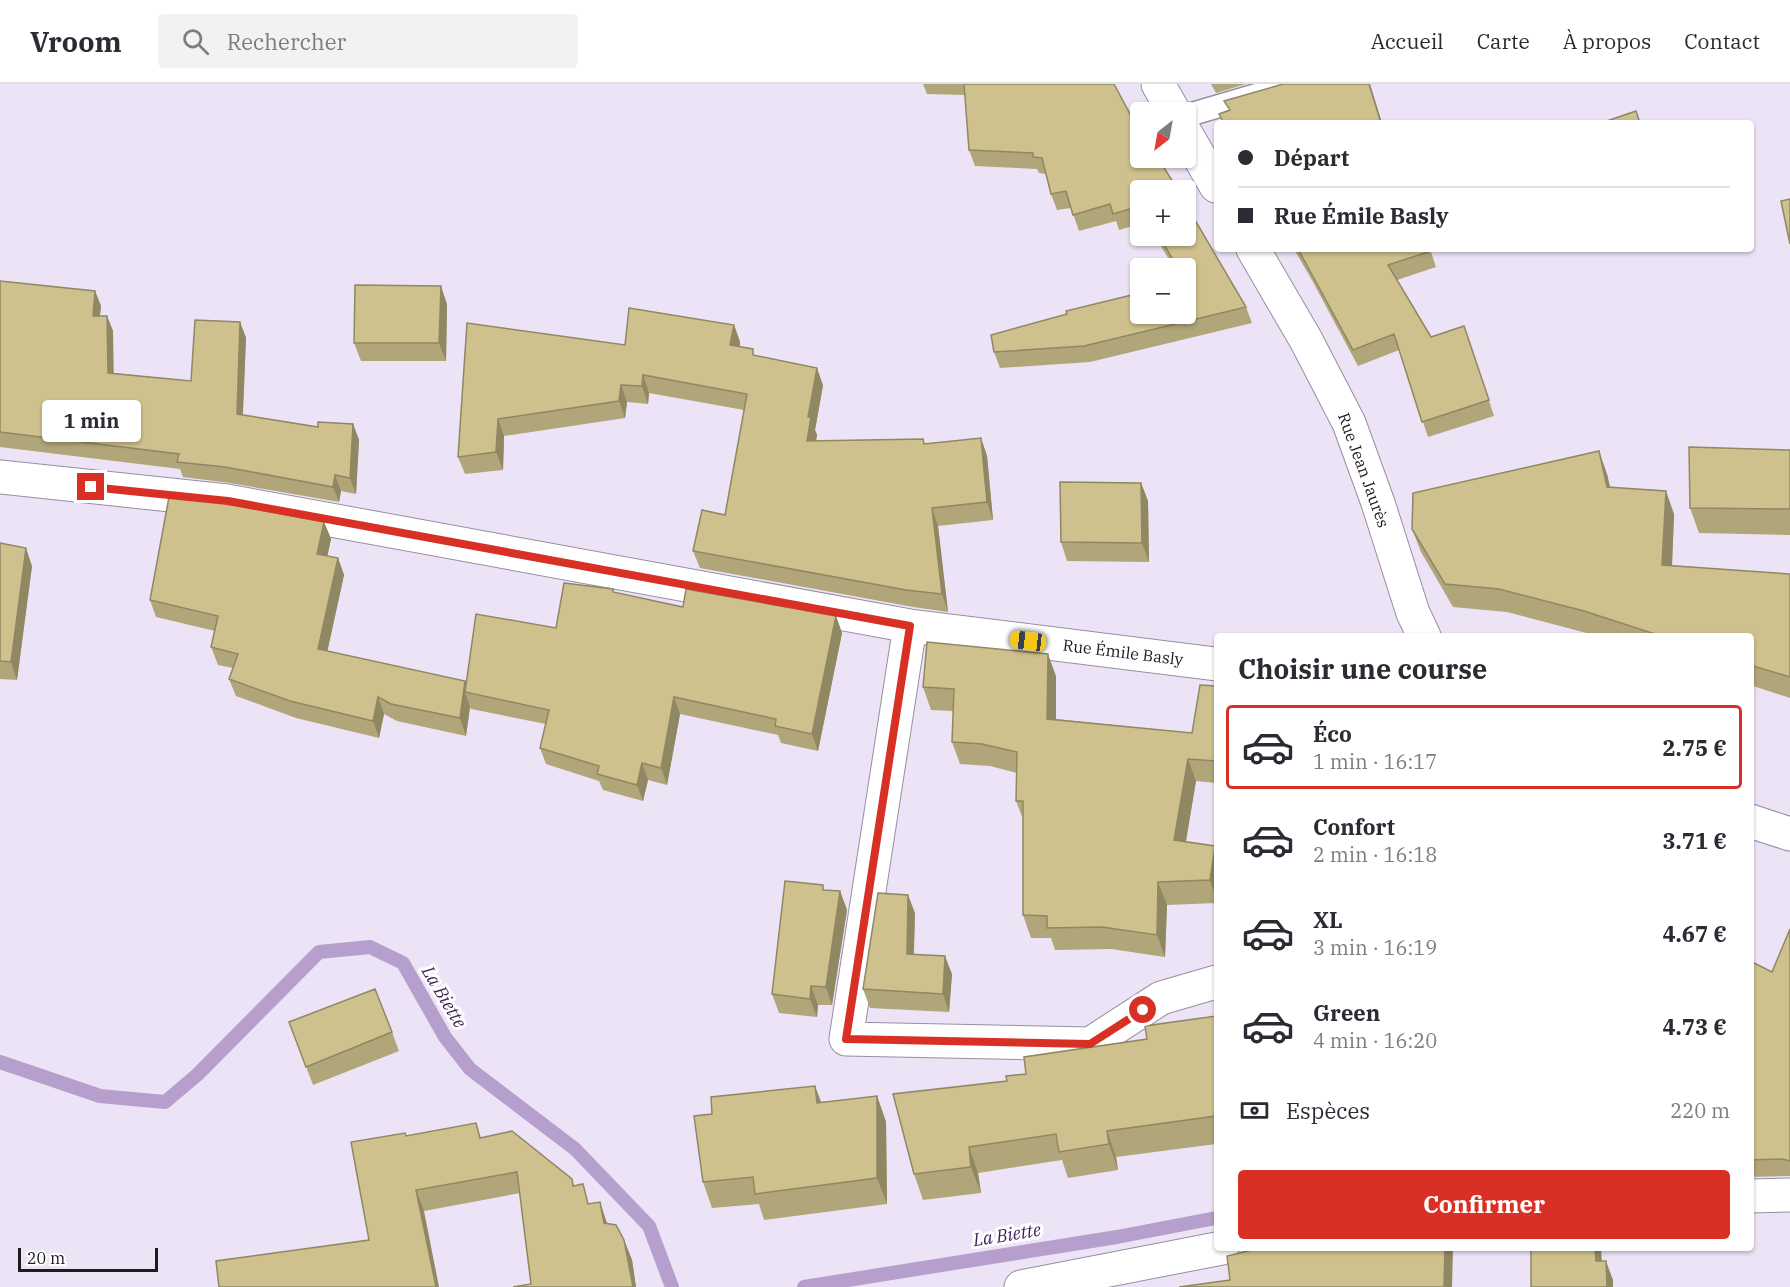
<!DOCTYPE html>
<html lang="fr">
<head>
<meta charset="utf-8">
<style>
	:root { --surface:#fff; --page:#f2f2f3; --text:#2b2b33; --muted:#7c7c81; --line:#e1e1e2; --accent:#d93025 }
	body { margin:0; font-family:"IBM Plex Serif",serif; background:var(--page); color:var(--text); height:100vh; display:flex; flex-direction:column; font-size:22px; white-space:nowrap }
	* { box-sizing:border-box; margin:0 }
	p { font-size:20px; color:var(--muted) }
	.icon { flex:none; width:33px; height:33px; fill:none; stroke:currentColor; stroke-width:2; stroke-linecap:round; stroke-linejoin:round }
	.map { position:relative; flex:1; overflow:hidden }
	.details { position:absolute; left:1214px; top:549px; width:540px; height:618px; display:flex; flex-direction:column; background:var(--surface); border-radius:6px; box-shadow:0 2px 4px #0004 }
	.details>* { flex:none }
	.guide { position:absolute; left:1214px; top:36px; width:540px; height:132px; border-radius:6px; box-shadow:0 2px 4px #0004; display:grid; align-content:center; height:132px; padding:0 24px; background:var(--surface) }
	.needle { width:39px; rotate:211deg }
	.tools { position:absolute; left:1130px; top:18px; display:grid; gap:12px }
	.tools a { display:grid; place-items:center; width:66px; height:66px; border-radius:6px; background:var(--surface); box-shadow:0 2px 4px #0004; font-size:30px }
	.scale { position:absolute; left:18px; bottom:15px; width:140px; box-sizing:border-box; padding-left:6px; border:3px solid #1d1a20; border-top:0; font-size:16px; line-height:21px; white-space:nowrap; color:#1d1a20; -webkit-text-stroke:4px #fff; paint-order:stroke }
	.end { position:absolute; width:27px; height:27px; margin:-14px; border:8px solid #d93025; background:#fff; box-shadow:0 0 0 3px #fff }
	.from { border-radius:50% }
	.bubble { position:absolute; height:42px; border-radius:6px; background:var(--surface); box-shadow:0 2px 4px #0004; font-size:20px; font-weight:700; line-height:42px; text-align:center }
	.car { position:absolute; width:18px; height:36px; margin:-18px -9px; border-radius:8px; box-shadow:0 0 4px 2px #0007; background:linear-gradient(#f5c518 24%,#345 0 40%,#f5c518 0 76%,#345 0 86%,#f5c518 0) }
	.guide b { display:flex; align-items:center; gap:21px; height:57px; font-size:22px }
	.guide b+b { border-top:2px solid var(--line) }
	.guide i { width:15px; height:15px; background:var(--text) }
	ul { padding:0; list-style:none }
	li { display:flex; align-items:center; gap:18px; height:84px; margin:0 12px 9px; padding:0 12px; border:3px solid transparent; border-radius:6px }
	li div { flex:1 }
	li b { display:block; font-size:22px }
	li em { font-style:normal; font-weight:700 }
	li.current { border-color:var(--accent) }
	li>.icon { width:54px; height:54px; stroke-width:1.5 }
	h2 { padding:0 24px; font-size:27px; line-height:72px }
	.pay { display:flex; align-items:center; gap:15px; height:66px; padding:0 24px; font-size:22px }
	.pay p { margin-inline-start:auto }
	.button { display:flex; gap:12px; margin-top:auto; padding:12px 24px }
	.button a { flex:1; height:69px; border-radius:6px; background:var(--accent); color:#fff; font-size:24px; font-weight:700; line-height:69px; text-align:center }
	header { display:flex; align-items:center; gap:36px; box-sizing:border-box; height:84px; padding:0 30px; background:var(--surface); border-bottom:2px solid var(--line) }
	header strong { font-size:28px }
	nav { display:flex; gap:33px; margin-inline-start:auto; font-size:21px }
	.search { width:420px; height:54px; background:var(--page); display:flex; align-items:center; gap:15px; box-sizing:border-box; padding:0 21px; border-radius:6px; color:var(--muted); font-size:22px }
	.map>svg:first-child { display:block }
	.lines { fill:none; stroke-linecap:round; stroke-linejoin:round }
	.stream { stroke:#b69fcc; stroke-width:14 }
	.lane-casing { stroke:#978fa0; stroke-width:25 }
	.street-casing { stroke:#978fa0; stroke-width:35 }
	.secondary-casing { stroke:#978fa0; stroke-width:35 }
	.lane { stroke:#fff; stroke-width:22 }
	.street { stroke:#fff; stroke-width:33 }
	.secondary { stroke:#fff; stroke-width:33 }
	.wall { fill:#b1a679 }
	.shaded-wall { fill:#908763 }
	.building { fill:#cec18d; stroke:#908763; stroke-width:1.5 }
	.route { stroke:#d93025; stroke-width:8 }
	.labels { text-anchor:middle; stroke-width:6; stroke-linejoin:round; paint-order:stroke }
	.street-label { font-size:16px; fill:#1d1a20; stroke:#fff }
	.water-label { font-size:18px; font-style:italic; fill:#3e1f56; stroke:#fff }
</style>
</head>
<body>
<header>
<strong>Vroom</strong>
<div class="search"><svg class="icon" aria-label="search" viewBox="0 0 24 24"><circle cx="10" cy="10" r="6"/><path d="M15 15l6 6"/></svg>Rechercher</div>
<nav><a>Accueil</a><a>Carte</a><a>À propos</a><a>Contact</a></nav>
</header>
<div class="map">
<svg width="1790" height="1203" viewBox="0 0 1790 1203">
	<rect width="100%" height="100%" fill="#ece3f6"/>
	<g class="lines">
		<!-- stream -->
		<path class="stream" d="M0,978L100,1012L165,1018L197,991L319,868L370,863L403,879L445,953L470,985L575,1065L649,1142L672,1203
			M804,1203L1117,1153L1216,1134"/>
		<defs>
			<path id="lane" d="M1185,32L1294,0"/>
			<path id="street" d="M0,393L227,417L910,542L1216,580
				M910,542L846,955L1090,960L1161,914L1216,898
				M1750,1112L1790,1111
				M1021,1203L1222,1164"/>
			<path id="secondary" d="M1158,0L1174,28
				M1185,48L1216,102
				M1253,165L1306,256L1349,339L1378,419L1413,529L1424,552
				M1750,737L1790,750"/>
		</defs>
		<!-- lane casing -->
		<use href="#lane" class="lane-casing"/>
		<!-- street casing -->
		<use href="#street" class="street-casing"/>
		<!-- secondary casing -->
		<use href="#secondary" class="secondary-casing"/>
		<!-- lane -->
		<use href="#lane" class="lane"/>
		<!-- street -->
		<use href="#street" class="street"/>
		<!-- secondary -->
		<use href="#secondary" class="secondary"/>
	</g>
	<!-- wall -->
	<path class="wall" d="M923,0H1114L1140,106V140L1119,146L1116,137L1079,147L1071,124L1057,126L1051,110L1046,90L1039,89L1037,85L975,82L969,66L965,11L927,10Z
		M1211,0H1246L1216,9Z
		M1155,152H1185L1246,223L1252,239L1090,278L1000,284L994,268L1185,230V184H1174Z
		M1294,165H1430L1436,183L1397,196L1431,253L1470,258L1494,332L1428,353L1399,266L1358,282L1313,198Z
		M0,197L95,207L101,222L100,232H107L113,247V289L191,297L240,238L246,254L243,331L318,343L353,340L359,356L356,410L341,407L339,418L230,399L183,393L180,385L0,363Z
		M447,220L446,277H361L354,259Z
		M467,239L625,261L734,241L740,258V263L756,272L823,301L815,346L817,351L816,357L923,355L925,360L981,354L987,372L993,436L938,442L948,528L913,523L700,484L693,467L725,431L744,326L649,309L648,320L627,318L625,334L504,352L503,386L465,390L458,373Z
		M1790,366V451L1699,449L1690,424Z
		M1607,390L1610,403L1674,430L1672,482L1790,490V614L1750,601V552H1598L1507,528L1453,523L1421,468L1412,445Z
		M1141,399L1148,417L1149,478L1067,477L1061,458Z
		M324,438L331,455L327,472L338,474L344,491L327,567L466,598L614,509L683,523L836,532L842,549L818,667L781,659L778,651L680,630L667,701L648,696L643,717L603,706L599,697L546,680L540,664L546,640L471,625L470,623L466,652L397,637L384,630L379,654L296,634L236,612L229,595L233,584L218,581L211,563L215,547L156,533L150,516Z
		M0,459L32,482L17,596L0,595Z
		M1056,592V635L1192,649L1216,602V699L1196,697L1186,758L1215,762L1216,767V819L1167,821L1165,873L1111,865L1055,866L1051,854H1031L1023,831V735L1016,717L1017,689L990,682L960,680L952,658L953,627L931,626L923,603Z
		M825,806L840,807L847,826L832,921H818L817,933L779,929L772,910Z
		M915,829L914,870L952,890L949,928L870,924L863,905Z
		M1790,845V1092L1750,1093V877L1772,888Z
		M1216,932V1060L1116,1073L1118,1086L1068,1094L1062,1076L978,1089L981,1109L923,1116L914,1090L1007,997L1026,990L1147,955Z
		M392,948L399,967L313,1001L296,956Z
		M877,1012L886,1038L887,1120L764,1136L759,1120L712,1124L703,1098L821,1018Z
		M405,1049L406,1052L482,1054L572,1095L574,1102L607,1140L624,1156L632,1176L636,1203H513L531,1200L520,1109L424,1127L369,1156Z"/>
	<!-- shaded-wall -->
	<path class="shaded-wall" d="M1369,0H1370L1382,39H1381Z
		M441,202L447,220L446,277L439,259Z
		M95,207L101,222L98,248L93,232Z
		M107,232L113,247L114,304L108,289Z
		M240,238L246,254L242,346L237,330Z
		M734,241L740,258L737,279L730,261Z
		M817,284L823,301L815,346L817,351L813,374L807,357L808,333Z
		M643,291L649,309L648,320L642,302Z
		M621,301L627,318L625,334L619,317Z
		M498,335L504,352L503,386L496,368Z
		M353,340L359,356L356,410L350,394Z
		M981,354L987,372L993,436L987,418Z
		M1599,367L1607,390L1615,426L1607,403Z
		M335,391L341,407L339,418L333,403Z
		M1141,399L1148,417L1149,478L1142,459Z
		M1666,407L1674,430L1671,504L1662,481Z
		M932,424L938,442L948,528L942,510Z
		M324,438L331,455L324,488L317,470Z
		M26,464L32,482L17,596L11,578Z
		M338,474L344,491L324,583L318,565Z
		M836,532L842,549L818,667L812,650Z
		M1048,570L1056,592V657L1047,635Z
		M465,597L470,609L465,608L470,623L466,652L460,634Z
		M378,613L384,630L379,654L373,637Z
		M674,613L680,630L667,701L661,684Z
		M1188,675L1196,697L1182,779L1174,756Z
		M642,679L648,696L643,717L637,701Z
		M1215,762L1216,767V813L1210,796Z
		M1158,798L1167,821L1165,873L1157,851Z
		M840,807L847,826L832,921L826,903Z
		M908,811L915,829L913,888L907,870Z
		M945,872L952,890L949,928L943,910Z
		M811,902L818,921L817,933L810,915Z
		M815,1002L825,1028L817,1019Z
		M877,1012L886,1038L887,1120L877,1094Z
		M1107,1047L1116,1073L1118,1086L1109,1060Z
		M969,1063L978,1089L981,1109L971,1083Z
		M416,1106L424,1127L439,1203H436Z
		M600,1118L607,1139L612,1160L604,1139Z
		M624,1156L632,1176L636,1203H633Z
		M1445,1164H1453L1452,1203H1444Z
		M1595,1164H1601L1603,1196L1596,1177Z
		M1606,1177L1613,1196V1203H1607Z"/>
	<!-- building -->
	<path class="building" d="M964,0H1114L1137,43H1140V74H1158L1178,106H1140V122L1113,130L1110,120L1073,131L1066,107L1051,110L1042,74L1033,73V69L969,66Z
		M1283,0H1369L1381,39H1224L1219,30L1230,26L1224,17Z
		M1636,27L1640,39H1601Z
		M1790,115V160L1781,117Z
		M1185,119L1246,223L1084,262L994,268L991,251L1067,230L1066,227L1140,209V230H1185V197H1186L1185,195V184H1178L1159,152H1185Z
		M1298,165H1430L1431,167L1388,181L1431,253L1464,242L1489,316L1422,338L1394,250L1353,266Z
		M0,197L95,207L93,232H107L108,289L191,297L195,236L240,238L237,330L318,343V338L353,340L350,394L335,391L333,403L225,383L177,378L179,370L0,348Z
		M355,201L441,202L439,259H354Z
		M629,224L734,241L730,261L753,265V271L817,284L808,333H811L807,357L923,355L924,360L981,354L987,418L932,424L942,510L906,506L693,467L702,426L725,431L747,310L643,291L642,302L621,301L619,317L498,335L496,368L458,373L467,239L625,261Z
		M1689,363L1790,366V425L1690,424Z
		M1599,367L1607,403L1666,407L1662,481L1790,490V593L1750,581V552H1661L1584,527L1499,505L1445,500L1412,445L1413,409Z
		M1060,398L1141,399L1142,459L1061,458Z
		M169,413L218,418L324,438L317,470L338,474L318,565L465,597L460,634L391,620L378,613L373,637L290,617L229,595L238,570L211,563L218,532L150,516Z
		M0,459L26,464L11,578L0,577Z
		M564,499L613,505V508L683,523L686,505L836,532L812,650L775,642L776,635L674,613L661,684L642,679L637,701L597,690L599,682L540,664L549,626L465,608L476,530L556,544Z
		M927,558L1048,570L1047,635L1192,649L1200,601L1216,602V677L1188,675L1174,756L1215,762L1210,796L1158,798L1157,851L1102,843L1047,844V832L1023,831V717H1016L1017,668L982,660L952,658L954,605L923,603Z
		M785,797L823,801V806L840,807L826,903L811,902L810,915L772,910Z
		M878,809L908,811L907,870L945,872L943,910L863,905Z
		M1790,845V1077L1783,1075L1750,1076V877L1772,888Z
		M375,905L392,948L306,983L289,938Z
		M1216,932V1032L1107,1047L1109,1060L1059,1068L1056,1050L969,1063L971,1083L914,1090L893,1010L1007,997L1006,992L1026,990L1024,973L1147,955L1145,942Z
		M815,1002L817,1019L877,1012V1094L755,1110L753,1093L703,1098L694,1032L712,1030L711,1013Z
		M476,1039L480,1054L512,1047L572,1095L573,1102L583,1100L588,1120L600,1118L604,1139L616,1141L624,1156L633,1203H513L531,1200L517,1088L416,1106L436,1203H219L216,1177L369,1156L351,1058L405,1049L406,1052Z
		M1260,1164H1290V1166L1301,1164H1445L1444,1203H1179L1230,1196L1227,1172Z
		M1531,1164H1595L1596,1177H1606L1607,1203H1531Z"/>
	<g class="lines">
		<!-- route -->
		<path class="route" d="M91,403L228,417L910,542L846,955L1090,960L1143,926"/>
	</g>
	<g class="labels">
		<!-- street labels -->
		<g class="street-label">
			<text transform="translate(1364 386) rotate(70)" y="6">Rue Jean Jaurès</text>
			<text transform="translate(1123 568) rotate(7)" y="6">Rue Émile Basly</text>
		</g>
		<!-- water labels -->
		<g class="water-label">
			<text transform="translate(444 913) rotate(59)" y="6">La Biette</text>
			<text transform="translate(1007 1151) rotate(-9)" y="6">La Biette</text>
		</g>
	</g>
</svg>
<div class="tools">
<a><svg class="needle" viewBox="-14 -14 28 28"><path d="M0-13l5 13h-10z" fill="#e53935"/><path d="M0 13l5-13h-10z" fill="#7c7c81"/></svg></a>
<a>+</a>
<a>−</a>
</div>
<div class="scale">20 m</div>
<i class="end from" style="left:1143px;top:926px"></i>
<i class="end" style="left:91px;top:403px"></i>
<div class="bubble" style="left:42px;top:316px;width:99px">1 min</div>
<i class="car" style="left:1028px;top:557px;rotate:277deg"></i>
<div class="guide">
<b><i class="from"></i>Départ</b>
<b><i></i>Rue Émile Basly</b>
</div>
<section class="details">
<h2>Choisir une course</h2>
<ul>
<li class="current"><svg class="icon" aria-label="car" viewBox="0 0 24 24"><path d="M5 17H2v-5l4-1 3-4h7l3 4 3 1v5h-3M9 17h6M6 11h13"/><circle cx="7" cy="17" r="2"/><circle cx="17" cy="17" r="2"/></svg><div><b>Éco</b><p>1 min · 16:17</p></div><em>2.75 €</em></li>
<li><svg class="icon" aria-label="car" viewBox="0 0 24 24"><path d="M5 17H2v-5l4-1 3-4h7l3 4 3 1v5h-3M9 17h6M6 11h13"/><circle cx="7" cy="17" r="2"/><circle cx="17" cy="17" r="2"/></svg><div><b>Confort</b><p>2 min · 16:18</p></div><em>3.71 €</em></li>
<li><svg class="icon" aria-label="car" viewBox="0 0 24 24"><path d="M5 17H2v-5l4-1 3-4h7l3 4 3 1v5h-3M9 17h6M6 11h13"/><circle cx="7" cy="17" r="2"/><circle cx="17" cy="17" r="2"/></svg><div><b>XL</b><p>3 min · 16:19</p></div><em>4.67 €</em></li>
<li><svg class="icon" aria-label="car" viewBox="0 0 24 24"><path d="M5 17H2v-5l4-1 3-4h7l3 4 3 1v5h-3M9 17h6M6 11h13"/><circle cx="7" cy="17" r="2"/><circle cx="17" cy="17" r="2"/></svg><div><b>Green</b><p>4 min · 16:20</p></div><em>4.73 €</em></li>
</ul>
<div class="pay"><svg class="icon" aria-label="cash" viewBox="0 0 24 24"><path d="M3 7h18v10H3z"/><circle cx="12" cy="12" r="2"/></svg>Espèces<p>220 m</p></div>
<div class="button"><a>Confirmer</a></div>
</section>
</div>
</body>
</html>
